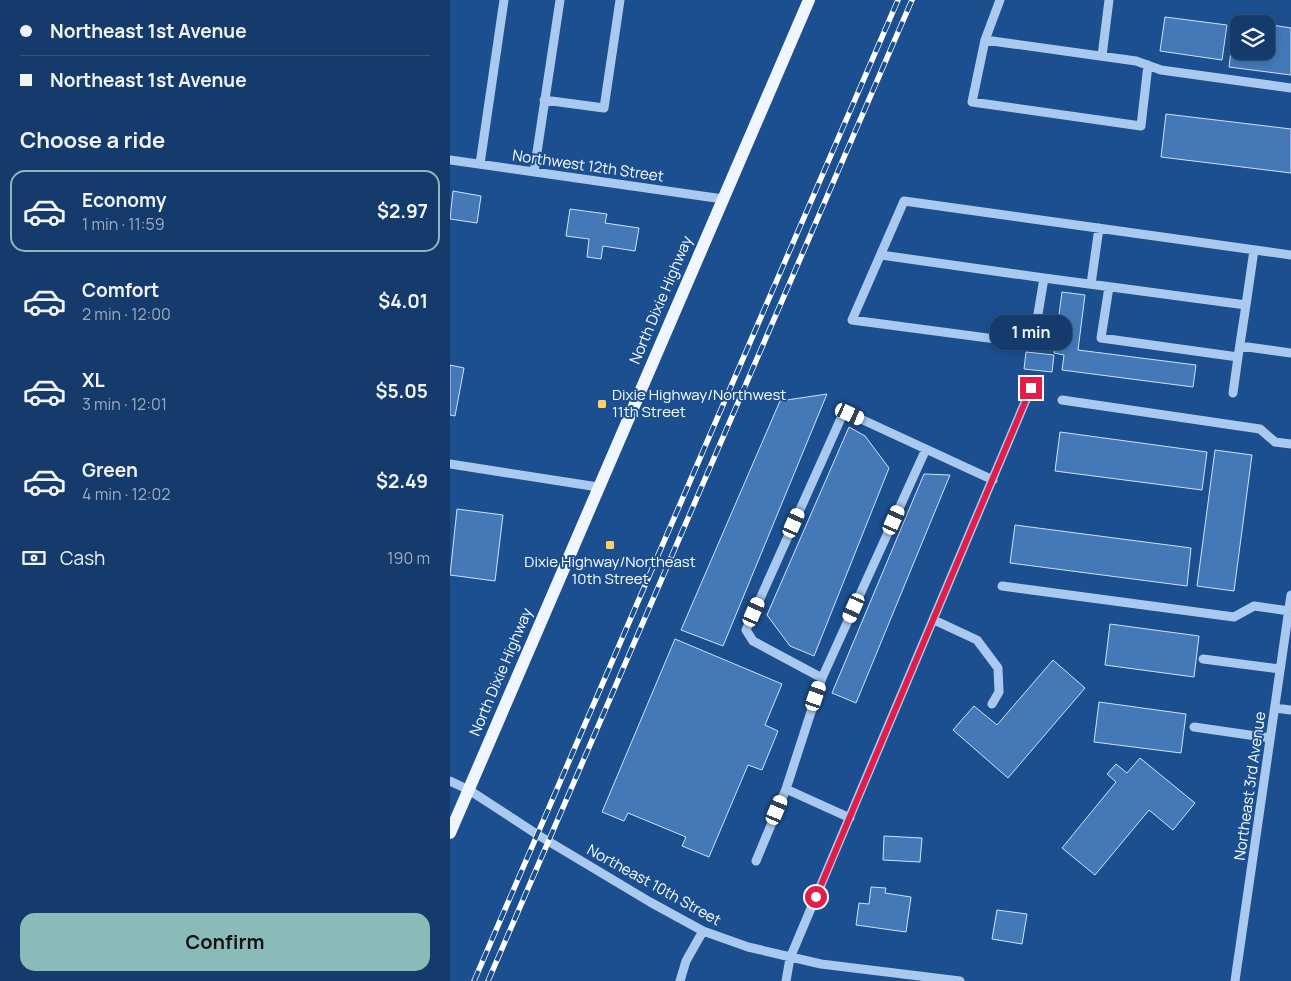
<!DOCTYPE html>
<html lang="en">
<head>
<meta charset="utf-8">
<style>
	:root { --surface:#143b6b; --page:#1d4271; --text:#f1f3f6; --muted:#9dadc1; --line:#33557e; --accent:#8bbbb9 }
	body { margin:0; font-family:Manrope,sans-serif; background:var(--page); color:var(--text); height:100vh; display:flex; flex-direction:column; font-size:19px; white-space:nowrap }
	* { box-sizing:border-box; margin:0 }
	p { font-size:16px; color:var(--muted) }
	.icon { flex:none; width:28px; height:28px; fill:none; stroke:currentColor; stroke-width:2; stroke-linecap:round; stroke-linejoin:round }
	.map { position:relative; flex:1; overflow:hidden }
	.panel { display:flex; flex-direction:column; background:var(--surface); width:450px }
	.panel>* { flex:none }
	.banner { display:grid; align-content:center; height:110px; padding:0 20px; background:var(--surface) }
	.controls { position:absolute; left:780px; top:15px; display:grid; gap:10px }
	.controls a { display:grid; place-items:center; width:45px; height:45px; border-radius:10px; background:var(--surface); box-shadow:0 2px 8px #0003,0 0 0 1px var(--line); font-size:25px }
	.end { position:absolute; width:22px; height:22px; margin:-11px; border:6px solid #e11d48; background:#fff; box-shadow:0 0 0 2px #fff }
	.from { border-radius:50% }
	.bubble { position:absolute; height:35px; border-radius:15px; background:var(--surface); box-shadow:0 2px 8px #0003,0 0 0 1px var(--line); font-size:16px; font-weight:700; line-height:35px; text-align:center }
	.car { position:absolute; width:15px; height:30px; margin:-15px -8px; border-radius:6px; box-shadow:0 0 4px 1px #0007; background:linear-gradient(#fff 24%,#345 0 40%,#fff 0 76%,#345 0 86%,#fff 0) }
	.banner b { display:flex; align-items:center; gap:18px; height:48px; font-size:19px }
	.banner b+b { border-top:1px solid var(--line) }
	.banner i { width:12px; height:12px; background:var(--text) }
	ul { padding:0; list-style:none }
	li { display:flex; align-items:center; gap:15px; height:82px; margin:0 10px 8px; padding:0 10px; border:2px solid transparent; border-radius:15px }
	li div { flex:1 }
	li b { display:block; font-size:19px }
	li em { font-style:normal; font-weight:700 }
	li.active { border-color:var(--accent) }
	li>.icon { width:45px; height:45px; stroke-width:1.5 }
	h2 { padding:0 20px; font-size:22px; line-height:60px }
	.pay { display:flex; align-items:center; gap:12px; height:55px; padding:0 20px; font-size:19px }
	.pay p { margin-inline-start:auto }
	.button { display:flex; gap:10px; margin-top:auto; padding:10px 20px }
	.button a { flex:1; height:58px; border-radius:15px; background:var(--accent); color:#111; font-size:20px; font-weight:700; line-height:58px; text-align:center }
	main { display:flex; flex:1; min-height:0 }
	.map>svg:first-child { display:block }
	.building { fill:#4478b7; stroke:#cfe3fa }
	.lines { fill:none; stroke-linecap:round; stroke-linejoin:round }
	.minor { stroke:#a9c9ee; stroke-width:9 }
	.major { stroke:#f0f6ff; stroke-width:12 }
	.rail-casing { stroke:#fff; stroke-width:5.5 }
	.rail { stroke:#1b4f8f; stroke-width:4; stroke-dasharray:11; stroke-linecap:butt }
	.route { stroke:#e11d48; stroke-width:6 }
	.poi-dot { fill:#ffd166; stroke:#1b4f8f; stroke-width:2 }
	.labels { text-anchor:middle; stroke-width:4; stroke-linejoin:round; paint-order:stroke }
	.street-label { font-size:15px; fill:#fff; stroke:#1b4f8f }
	.poi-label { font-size:15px; fill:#fff; stroke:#1b4f8f; text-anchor:start }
</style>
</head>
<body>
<main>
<section class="panel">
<div class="banner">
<b><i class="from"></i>Northeast 1st Avenue</b>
<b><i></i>Northeast 1st Avenue</b>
</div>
<h2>Choose a ride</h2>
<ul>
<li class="active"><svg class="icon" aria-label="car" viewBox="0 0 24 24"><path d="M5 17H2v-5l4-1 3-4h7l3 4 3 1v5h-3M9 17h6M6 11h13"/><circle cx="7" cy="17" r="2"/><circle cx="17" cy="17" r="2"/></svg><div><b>Economy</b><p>1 min · 11:59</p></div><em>$2.97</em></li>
<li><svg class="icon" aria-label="car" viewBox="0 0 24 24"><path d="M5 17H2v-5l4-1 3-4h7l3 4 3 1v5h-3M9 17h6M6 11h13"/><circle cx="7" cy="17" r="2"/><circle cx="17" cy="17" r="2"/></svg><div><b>Comfort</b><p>2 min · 12:00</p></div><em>$4.01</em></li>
<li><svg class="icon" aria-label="car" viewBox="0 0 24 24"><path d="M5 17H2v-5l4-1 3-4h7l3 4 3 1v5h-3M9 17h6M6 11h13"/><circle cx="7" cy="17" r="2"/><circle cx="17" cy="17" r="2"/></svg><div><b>XL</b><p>3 min · 12:01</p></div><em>$5.05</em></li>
<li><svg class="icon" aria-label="car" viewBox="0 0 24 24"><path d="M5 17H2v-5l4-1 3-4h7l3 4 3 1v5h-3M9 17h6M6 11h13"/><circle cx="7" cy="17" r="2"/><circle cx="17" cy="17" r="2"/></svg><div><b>Green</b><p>4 min · 12:02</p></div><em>$2.49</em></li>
</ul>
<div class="pay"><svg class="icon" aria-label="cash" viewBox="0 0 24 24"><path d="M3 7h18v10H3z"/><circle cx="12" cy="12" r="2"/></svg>Cash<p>190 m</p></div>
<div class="button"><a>Confirm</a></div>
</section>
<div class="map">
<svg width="841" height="981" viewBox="0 0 841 981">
	<rect width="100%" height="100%" fill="#1b4f8f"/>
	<!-- building -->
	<path class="building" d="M715,17L777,25L772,60L710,51Z
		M785,20L811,24H789V51H816V24L841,28V75L779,67Z
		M716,114L841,129V173L711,157Z
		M3,191L31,196L27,223L0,219Z
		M120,209L157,214L155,223L189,228L185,251L153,246L151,259L137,257L139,239L116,236Z
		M612,292L635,295L628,350L746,365L743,387L612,370L614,355L604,353Z
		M576,352L604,355L602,372L574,369Z
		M0,365L14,368L5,416L0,415Z
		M377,394L273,646L231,630L330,401Z
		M399,427L415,436L439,468L364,656L340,646L317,615Z
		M610,432L757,452L752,490L605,471Z
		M765,450L802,455L784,591L747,586Z
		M474,474L500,475L406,703L382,693Z
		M7,509L53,515L45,581L0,575Z
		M565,525L741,548L737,586L560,563Z
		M660,624L749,636L744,677L655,665Z
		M225,639L332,684L315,725L328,731L312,770L298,765L259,857L232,846L236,837L178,813L174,821L152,812Z
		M603,660L635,688L558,778L503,730L524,706L547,725Z
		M649,702L736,714L731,753L644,742Z
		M690,758L745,803L723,830L699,810L645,875L612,848L666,782L657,774L666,764L677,773Z
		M434,836L472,838L470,862L433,860Z
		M421,887L436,888L435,893L461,897L456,932L406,925L409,903L419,904Z
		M547,910L577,914L572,944L542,939Z"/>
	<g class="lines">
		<!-- minor -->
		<path class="minor" d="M550,0L535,40L686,61L711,70L841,88
			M535,40L522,102L691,126L698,65
			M652,56L659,0
			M94,100L154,108L170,0
			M0,160L273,199
			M30,164L54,0
			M84,172L110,0
			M431,255L594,278L583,344L402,320L454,201L841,255
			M594,278L796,305L804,250
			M641,284L649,228
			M659,287L651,338L788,357L783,393
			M790,346L841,353
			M788,357L796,305
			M612,400L810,429L825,442L841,444
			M0,464L148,487
			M552,586L784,617L804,606L839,611
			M484,620L527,640L548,668L549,692L542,704
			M753,659L830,669
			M372,678L476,449
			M825,708L841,710
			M744,727L820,738
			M0,781L19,790L88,835L200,902L253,931L298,947L371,964L510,981
			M400,818L336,789L372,678L303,641L296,630L392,416L400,414L543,480
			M306,861L336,789
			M230,981L236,961L253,931
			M336,981L340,958L581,388
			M785,981L841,595"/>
		<!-- major -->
		<path class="major" d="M0,833L359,0"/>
		<defs>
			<path id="rail" d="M24,981L448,0
				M38,981L462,0"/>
		</defs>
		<!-- rail casing -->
		<use href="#rail" class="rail-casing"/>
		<!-- rail -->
		<use href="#rail" class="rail"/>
	</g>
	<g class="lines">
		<!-- route -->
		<path class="route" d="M366,897L581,388"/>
	</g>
	<!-- markers -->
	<g class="poi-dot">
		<rect x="147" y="399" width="10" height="10" rx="2.5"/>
		<rect x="155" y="540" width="10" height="10" rx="2.5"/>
	</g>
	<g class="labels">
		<!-- street labels -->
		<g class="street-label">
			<text transform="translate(138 166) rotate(8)" y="5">Northwest 12th Street</text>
			<text transform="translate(211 300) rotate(-67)" y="5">North Dixie Highway</text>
			<text transform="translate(51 672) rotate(-67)" y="5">North Dixie Highway</text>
			<text transform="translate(800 786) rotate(-82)" y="5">Northeast 3rd Avenue</text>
			<text transform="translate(204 885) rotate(29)" y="5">Northeast 10th Street</text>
		</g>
		<!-- poi labels -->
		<g class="poi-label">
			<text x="162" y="400">Dixie Highway/Northwest<tspan x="162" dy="17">11th Street</tspan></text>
			<text x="160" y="567" text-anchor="middle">Dixie Highway/Northeast<tspan x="160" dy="17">10th Street</tspan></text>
		</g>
	</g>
</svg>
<div class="controls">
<a><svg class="icon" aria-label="layers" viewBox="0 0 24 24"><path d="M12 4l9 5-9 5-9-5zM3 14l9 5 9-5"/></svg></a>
</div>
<i class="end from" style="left:366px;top:897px"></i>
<i class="end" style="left:581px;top:388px"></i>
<div class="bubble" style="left:540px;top:315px;width:82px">1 min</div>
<i class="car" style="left:400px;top:414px;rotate:115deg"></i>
<i class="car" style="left:444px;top:520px;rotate:24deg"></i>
<i class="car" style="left:344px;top:523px;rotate:24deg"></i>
<i class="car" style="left:404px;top:608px;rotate:204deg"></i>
<i class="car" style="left:304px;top:612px;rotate:24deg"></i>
<i class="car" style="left:366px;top:696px;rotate:19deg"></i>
<i class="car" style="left:327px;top:810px;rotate:23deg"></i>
</div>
</main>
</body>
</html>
